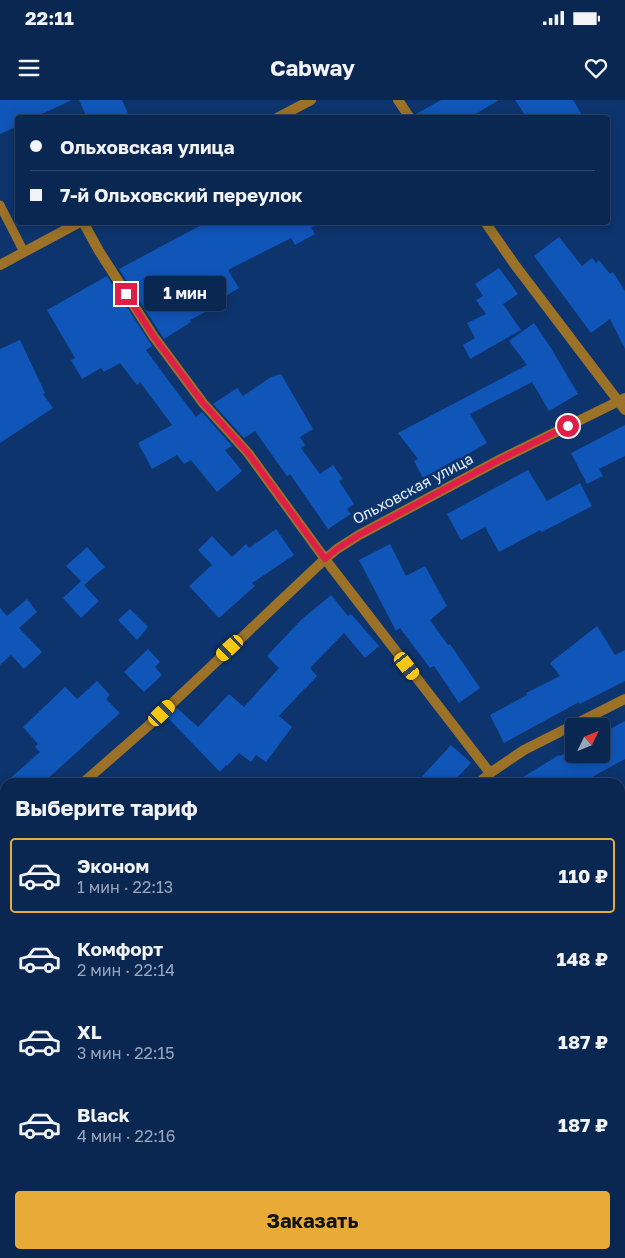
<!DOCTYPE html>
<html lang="ru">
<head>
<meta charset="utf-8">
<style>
	:root { --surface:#0a2752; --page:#18335c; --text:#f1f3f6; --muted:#99a5b8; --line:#2a4469; --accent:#e8ab37 }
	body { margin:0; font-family:"Golos Text",sans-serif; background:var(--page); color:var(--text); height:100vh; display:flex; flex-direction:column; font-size:19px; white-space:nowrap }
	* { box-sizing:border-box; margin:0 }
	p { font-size:16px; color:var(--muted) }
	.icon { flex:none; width:28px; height:28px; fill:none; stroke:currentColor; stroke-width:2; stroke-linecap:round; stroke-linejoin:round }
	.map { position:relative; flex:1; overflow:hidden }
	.sheet { position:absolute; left:0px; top:678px; width:625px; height:481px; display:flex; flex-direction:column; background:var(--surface); border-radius:15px 15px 0 0; box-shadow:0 2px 12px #0003,0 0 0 1px var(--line) }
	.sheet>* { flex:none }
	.guide { position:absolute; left:15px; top:15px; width:595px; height:110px; border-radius:5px; box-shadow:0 2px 12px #0003,0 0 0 1px var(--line); display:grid; align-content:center; height:110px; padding:0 15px; background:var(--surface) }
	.needle { width:32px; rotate:47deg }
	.controls { position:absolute; left:565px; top:618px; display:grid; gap:10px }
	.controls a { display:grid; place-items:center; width:45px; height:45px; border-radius:5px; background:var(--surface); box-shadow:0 2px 12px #0003,0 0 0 1px var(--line); font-size:25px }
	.end { position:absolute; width:22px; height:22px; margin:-11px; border:6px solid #e11d48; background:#fff; box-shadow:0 0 0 2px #fff }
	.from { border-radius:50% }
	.bubble { position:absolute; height:35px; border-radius:5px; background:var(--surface); box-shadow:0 2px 12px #0003,0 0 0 1px var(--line); font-size:16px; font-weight:700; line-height:35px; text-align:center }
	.car { position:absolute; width:15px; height:30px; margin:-15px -8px; border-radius:6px; box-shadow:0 0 4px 1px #0007; background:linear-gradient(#f5c518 24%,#345 0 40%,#f5c518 0 76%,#345 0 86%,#f5c518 0) }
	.guide b { display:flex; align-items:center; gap:18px; height:48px; font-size:19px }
	.guide b+b { border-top:1px solid var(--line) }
	.guide i { width:12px; height:12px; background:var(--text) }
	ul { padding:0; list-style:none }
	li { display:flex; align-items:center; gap:15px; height:75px; margin:0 10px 8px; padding:0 5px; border:2px solid transparent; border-radius:5px }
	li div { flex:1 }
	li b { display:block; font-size:19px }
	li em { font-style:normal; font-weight:700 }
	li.current { border-color:var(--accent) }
	li>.icon { width:45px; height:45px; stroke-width:1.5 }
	h2 { padding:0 15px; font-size:22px; line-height:60px }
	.action { display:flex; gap:10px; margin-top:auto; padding:10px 15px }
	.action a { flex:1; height:58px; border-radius:5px; background:var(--accent); color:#111; font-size:20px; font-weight:700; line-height:58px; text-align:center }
	.status { display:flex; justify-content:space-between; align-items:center; height:35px; padding:0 25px; background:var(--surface); direction:ltr }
	.status svg { height:14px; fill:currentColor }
	header { display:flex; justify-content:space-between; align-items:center; height:65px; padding:0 15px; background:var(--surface); font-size:22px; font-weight:700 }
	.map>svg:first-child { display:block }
	.grass { fill:url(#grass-dots) }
	.building { fill:#1055b8 }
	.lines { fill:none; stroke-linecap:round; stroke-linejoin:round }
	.service { stroke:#9b7227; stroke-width:9 }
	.minor { stroke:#9b7227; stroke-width:10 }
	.tertiary { stroke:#9b7227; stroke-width:10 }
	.route { stroke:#e11d48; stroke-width:6 }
	.labels { text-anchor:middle; stroke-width:5; stroke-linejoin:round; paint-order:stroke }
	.street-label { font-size:15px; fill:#e5eefc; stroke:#0d346d }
</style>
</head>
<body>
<div class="status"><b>22:11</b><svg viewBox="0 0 49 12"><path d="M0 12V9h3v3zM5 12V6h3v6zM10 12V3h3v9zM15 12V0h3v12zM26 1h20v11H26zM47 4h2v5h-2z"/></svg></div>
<header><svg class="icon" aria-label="menu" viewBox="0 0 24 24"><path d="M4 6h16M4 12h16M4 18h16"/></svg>Cabway<svg class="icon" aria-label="heart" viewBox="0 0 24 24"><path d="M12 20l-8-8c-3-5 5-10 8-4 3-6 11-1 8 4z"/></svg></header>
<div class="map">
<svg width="625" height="1158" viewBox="0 0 625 1158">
	<defs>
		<pattern id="grass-dots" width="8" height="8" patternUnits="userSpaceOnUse" patternTransform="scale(1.25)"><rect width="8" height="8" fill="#832f35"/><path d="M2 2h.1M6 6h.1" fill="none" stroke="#944d53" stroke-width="1.8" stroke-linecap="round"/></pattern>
	</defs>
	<rect width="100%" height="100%" fill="#0d346d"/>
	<!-- grass -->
	<path class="grass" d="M625,806V843L620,837V810Z
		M625,857V1158H380L381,1154H620V872Z"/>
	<!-- building -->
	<path class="building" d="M0,0H72L33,18H18V26L0,34Z
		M79,0H122L130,18H87Z
		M441,0H499L469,18H417L416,14Z
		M515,0H573L584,18H527Z
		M207,122H322L311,128L315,134L295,145L291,138L228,170L239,188L207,207L209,210L190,220L191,222L164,239L119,169Z
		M559,137L582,166L592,158L596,163L599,160L610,174L613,172L625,191V249L610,219L591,233L534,156Z
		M499,168L518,194L503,204L521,230L470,259L463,245L475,238L467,223L486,214L476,200L483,196L475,184Z
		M107,176L152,246L146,250L168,280L196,317L202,312L232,346L225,350L242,371L217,392L191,360L184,364L177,355L152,369L138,343L172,325L140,282L137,285L120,263L104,272L101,268L82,279L71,260L75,258L47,210Z
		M534,223L551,248L578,294L549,311L532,282L470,314L487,343L459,359L458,358L423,378L414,361L418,359L398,333L527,265L509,241Z
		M20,240L45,293L43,294L53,308L0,343V249Z
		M281,274L313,329L300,337L305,345L301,348L320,374L333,365L343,379L339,381L354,404L347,409L351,414L328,429L290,374L287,376L255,331L244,338L213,304L237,288L243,296L271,277Z
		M625,325V356L599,369L603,376L587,384L571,353Z
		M528,370L547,401L580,383L592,406L542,432L540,430L499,452L485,427L461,440L447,414Z
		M276,429L294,455L252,483L255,486L219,518L189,486L212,465L198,450L212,436L232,457L246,444L249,448Z
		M390,444L406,476L425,466L447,506L430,520L448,545L450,544L480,588L459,603L434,566L430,568L400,528L396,531L359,460Z
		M87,447L105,467L84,485L99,501L81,518L63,498L81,481L66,466Z
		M331,495L348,516L351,514L379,546L365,558L344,533L310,568L317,576L306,588H305L279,616L292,627L266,662L256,655L251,662L239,653L227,666L226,665L220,672L167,617L177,608L198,627L229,594L244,607L279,568L267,556L301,520Z
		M27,499L37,512L19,528L42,552L24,569L11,555L0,565V508L7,516Z
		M130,509L148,527L137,540L118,520Z
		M597,526L615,555L625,550V581L580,604L579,602L504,643L490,615L527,595L526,593L560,576L550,563Z
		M148,549L160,562L155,567L162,575L144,592L124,572Z
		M97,581L110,595L106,599L120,613L44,682H6L40,652L35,647L38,644L23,627L65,587L77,599Z
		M625,621V659L583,682H515L559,655L560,656L574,648V654H601V634Z
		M451,645L471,663L453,682H417Z"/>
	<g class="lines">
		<!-- service -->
		<path class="service" d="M0,105L24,152"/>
		<!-- minor -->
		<path class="minor" d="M398,0L410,18
			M83,122L99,151L154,237L203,303L248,353L325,459L490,673
			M485,122L515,165L625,310
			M84,682L148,626L325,459L337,449L359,435L501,359L625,298
			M480,682L490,673L524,650L625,599
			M0,755L5,751
			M24,1158L28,1154"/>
		<!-- tertiary -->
		<path class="tertiary" d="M277,18L311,0
			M0,165L80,122"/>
	</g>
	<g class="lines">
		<!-- route -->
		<path class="route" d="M126,194L154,237L203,303L248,353L325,459L337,449L359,435L501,359L568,326"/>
	</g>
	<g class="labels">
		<!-- street labels -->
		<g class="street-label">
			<text transform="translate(413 389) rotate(-28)" y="5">Ольховская улица</text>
		</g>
	</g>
</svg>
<div class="controls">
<a><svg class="needle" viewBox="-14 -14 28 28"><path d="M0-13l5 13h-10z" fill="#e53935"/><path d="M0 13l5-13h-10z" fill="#99a5b8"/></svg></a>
</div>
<i class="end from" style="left:568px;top:326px"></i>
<i class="end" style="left:126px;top:194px"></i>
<div class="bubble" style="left:144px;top:176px;width:82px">1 мин</div>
<i class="car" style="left:230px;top:548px;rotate:227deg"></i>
<i class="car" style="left:407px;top:566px;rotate:142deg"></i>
<i class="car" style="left:162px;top:613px;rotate:46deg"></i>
<div class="guide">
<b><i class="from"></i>Ольховская улица</b>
<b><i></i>7-й Ольховский переулок</b>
</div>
<section class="sheet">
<h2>Выберите тариф</h2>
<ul>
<li class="current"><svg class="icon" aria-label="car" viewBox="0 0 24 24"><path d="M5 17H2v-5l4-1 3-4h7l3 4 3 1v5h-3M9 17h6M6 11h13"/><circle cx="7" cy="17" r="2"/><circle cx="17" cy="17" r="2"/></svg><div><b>Эконом</b><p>1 мин · 22:13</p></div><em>110 ₽</em></li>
<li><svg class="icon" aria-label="car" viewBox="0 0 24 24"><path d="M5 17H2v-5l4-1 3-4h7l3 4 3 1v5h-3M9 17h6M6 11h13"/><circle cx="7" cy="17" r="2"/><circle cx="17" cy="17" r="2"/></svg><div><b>Комфорт</b><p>2 мин · 22:14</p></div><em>148 ₽</em></li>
<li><svg class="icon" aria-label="car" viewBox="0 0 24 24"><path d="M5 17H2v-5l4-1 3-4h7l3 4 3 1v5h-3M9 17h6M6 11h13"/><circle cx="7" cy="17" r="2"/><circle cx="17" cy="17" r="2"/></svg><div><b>XL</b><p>3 мин · 22:15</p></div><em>187 ₽</em></li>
<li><svg class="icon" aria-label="car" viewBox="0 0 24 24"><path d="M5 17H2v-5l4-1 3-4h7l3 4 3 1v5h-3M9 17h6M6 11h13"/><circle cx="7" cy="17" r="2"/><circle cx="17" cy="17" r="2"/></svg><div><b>Black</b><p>4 мин · 22:16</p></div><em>187 ₽</em></li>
</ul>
<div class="action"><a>Заказать</a></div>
</section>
</div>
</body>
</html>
